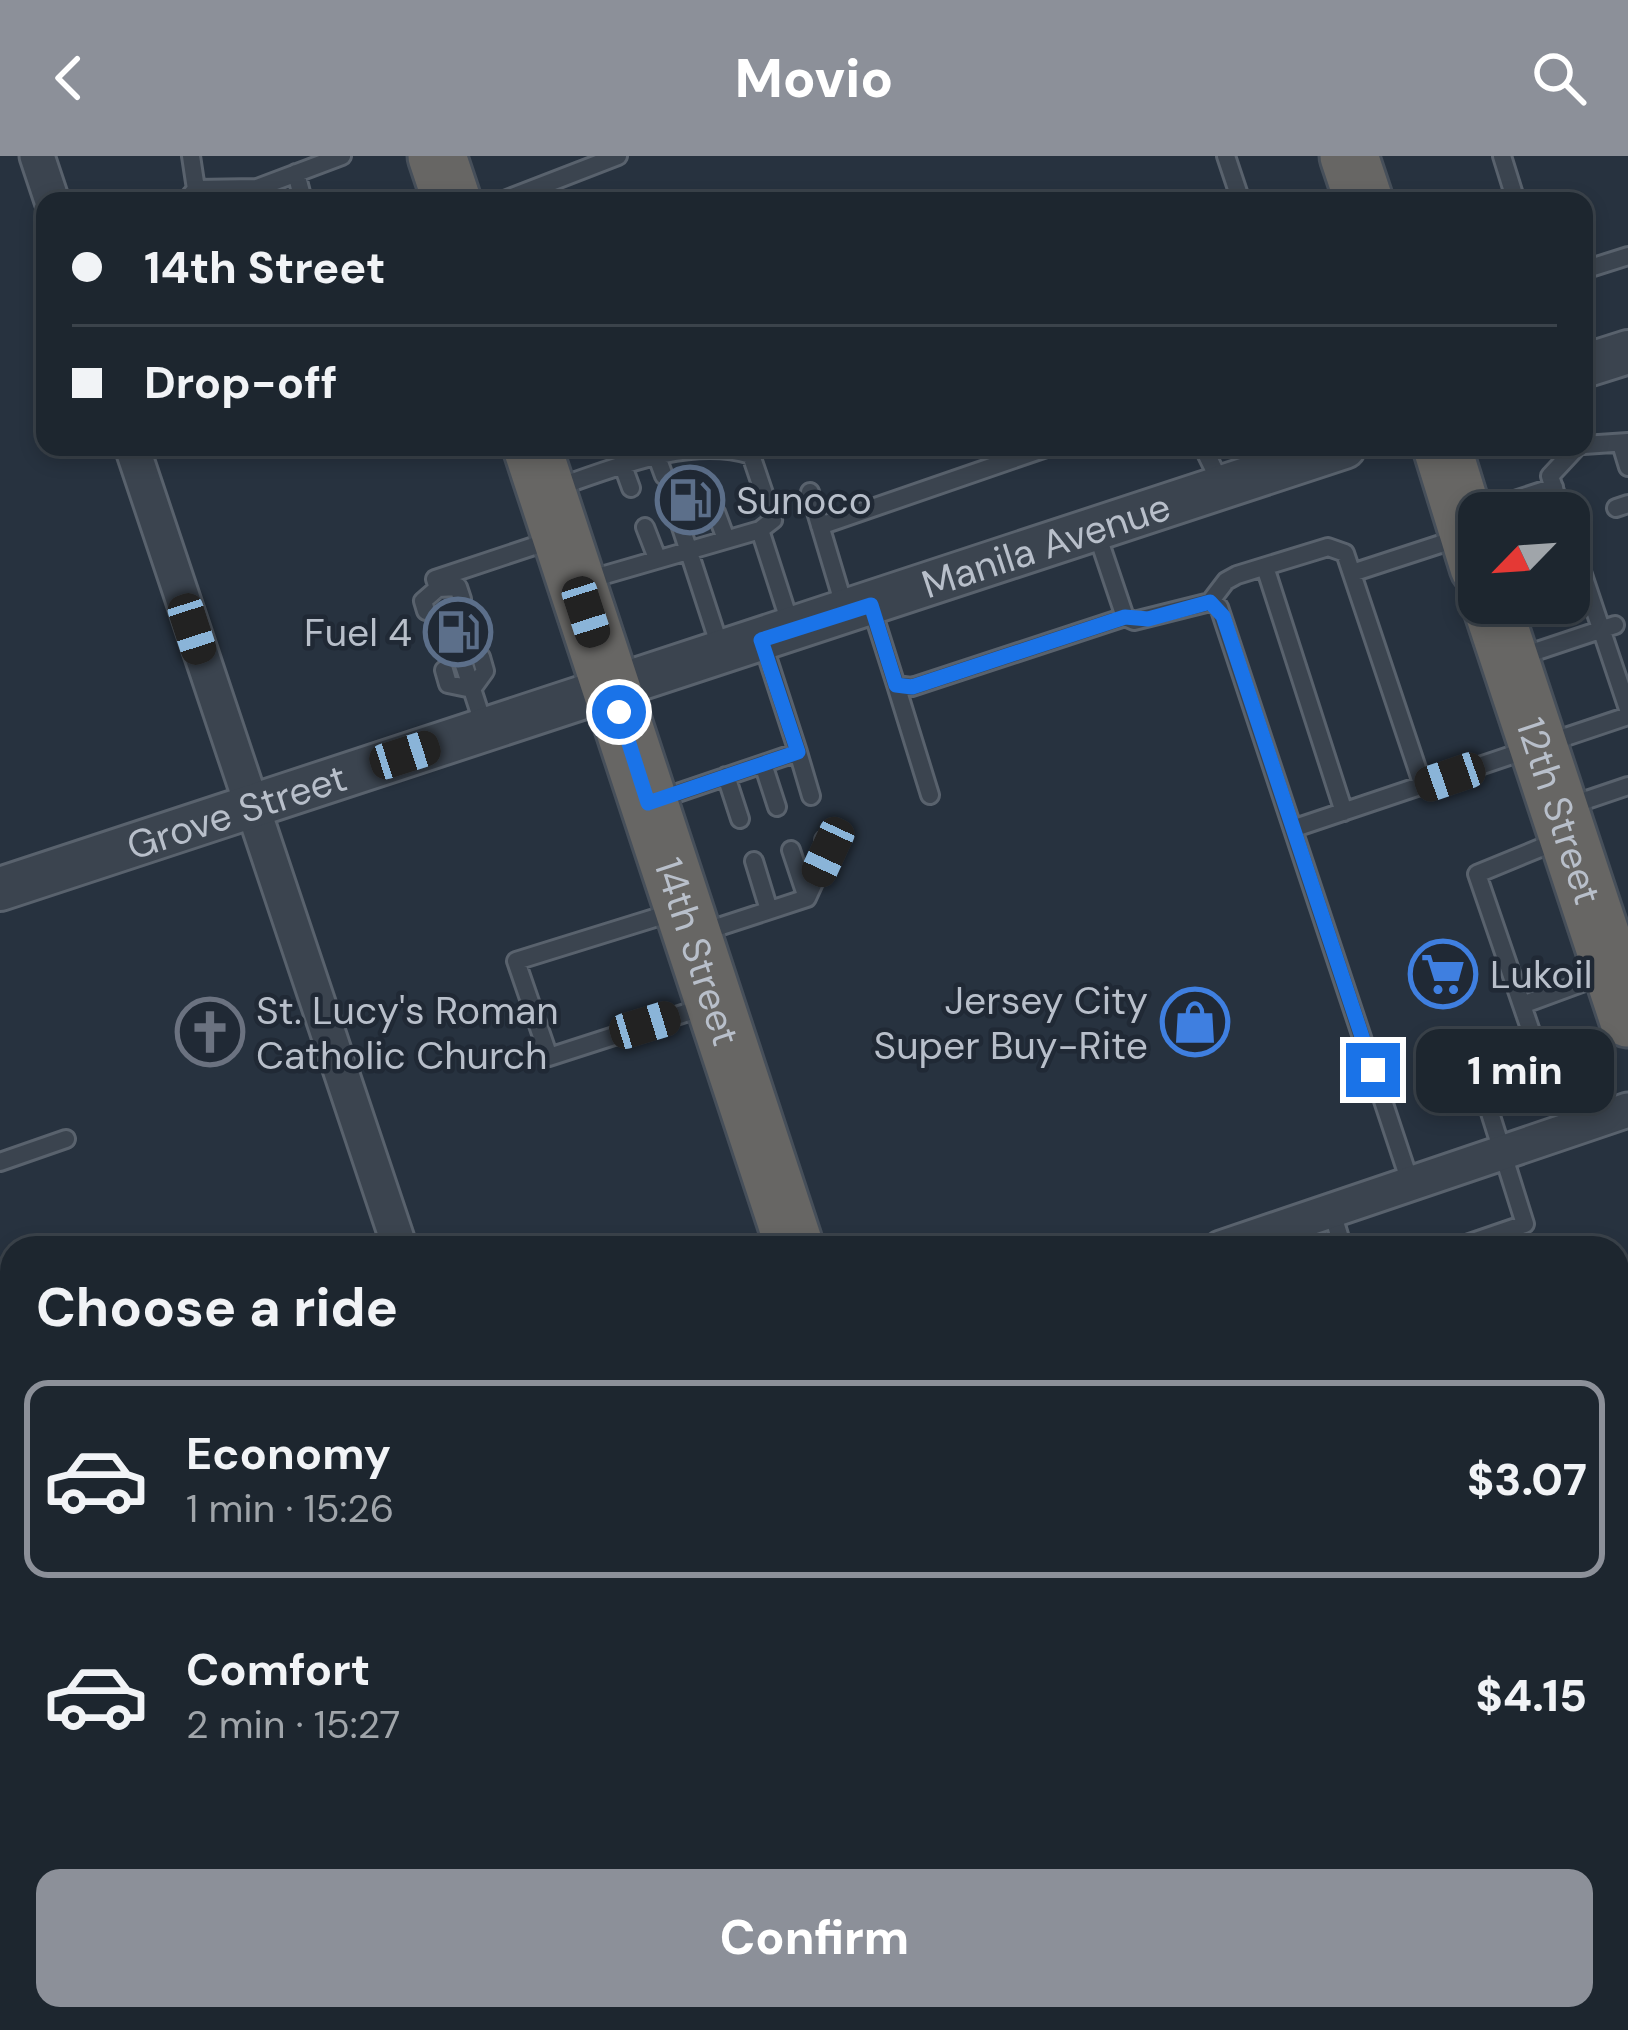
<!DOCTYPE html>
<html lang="en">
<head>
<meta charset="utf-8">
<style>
	:root { --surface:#1d262f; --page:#2a323b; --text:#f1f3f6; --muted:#a0a5aa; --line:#3b434b; --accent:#8c9099 }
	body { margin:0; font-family:"DM Sans",sans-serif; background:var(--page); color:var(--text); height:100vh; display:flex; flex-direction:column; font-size:45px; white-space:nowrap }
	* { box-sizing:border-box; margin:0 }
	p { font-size:39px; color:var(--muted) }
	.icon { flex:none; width:66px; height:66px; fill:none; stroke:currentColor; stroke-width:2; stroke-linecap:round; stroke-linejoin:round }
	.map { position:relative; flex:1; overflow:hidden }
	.sheet { position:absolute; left:0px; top:1080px; width:1629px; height:795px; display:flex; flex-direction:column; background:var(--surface); border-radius:36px 36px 0 0; box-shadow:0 6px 18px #0003,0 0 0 3px var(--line) }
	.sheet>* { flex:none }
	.guide { position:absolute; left:36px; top:36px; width:1557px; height:264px; border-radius:24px; box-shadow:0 6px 18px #0003,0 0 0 3px var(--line); display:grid; align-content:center; height:264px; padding:0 36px; background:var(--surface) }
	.needle { width:78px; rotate:245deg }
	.controls { position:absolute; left:1458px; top:336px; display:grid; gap:24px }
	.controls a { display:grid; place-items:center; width:132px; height:132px; border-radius:24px; background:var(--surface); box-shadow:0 6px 18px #0003,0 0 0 3px var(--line); font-size:60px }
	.end { position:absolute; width:54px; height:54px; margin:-27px; border:15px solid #1a73e8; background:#fff; box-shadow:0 0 0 6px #fff }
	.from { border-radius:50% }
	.bubble { position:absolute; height:84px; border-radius:24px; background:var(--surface); box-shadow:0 6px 18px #0003,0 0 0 3px var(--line); font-size:39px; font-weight:800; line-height:84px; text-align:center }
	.car { position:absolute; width:36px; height:72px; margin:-36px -18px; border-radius:15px; box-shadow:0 0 9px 3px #0007; background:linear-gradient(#222 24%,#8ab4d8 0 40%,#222 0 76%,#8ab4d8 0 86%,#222 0) }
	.guide b { display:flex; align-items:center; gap:42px; height:114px; font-size:45px }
	.guide b+b { border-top:3px solid var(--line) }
	.guide i { width:30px; height:30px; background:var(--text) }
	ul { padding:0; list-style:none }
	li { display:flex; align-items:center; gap:36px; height:198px; margin:0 24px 18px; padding:0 12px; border:6px solid transparent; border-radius:24px }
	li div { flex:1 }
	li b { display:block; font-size:45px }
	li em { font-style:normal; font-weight:800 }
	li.active { border-color:var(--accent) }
	li>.icon { width:108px; height:108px; stroke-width:1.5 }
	h2 { padding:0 36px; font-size:54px; line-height:144px }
	.button { display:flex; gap:24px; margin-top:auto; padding:24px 36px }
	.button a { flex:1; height:138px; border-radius:24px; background:var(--accent); color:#fff; font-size:48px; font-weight:800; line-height:138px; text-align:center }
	header { display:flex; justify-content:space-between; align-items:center; height:156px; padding:0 36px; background:var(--accent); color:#fff; font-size:54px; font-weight:800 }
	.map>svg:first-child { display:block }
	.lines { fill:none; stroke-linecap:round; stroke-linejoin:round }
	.service-casing { stroke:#59626d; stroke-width:22 }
	.minor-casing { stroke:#59626d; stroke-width:39 }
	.tertiary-casing { stroke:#59626d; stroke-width:48 }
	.secondary-casing { stroke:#59626d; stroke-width:54 }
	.trunk-casing { stroke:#464f5a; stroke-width:63 }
	.service { stroke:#3b444f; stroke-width:16 }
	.minor { stroke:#3b444f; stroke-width:33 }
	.tertiary { stroke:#3b444f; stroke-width:42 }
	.secondary { stroke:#4a5362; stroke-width:48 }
	.trunk { stroke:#676664; stroke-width:57 }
	.route { stroke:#1a73e8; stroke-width:15 }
	.labels { text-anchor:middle; stroke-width:9; stroke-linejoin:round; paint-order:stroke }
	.poi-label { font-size:39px; fill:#b8bfca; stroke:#202935; text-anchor:start }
	.street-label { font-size:39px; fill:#b8bfca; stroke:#202935 }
</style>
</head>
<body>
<header><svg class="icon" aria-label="back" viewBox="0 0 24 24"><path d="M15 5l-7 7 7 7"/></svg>Movio<svg class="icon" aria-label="search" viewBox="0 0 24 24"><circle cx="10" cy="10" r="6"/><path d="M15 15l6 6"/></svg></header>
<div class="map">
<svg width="1628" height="1874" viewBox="0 0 1628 1874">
	<rect width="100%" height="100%" fill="#27323f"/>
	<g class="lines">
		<defs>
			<path id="service" d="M1226,0L1241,45
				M1502,0L1516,45
				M296,17L303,44
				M196,33L257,32L342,0
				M186,45L196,33L191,0
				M502,45L618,0
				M1584,114L1628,100
				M1621,288L1628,311
				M1584,289L1628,286
				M1203,291L1221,328
				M657,301L664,320
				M623,310L631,332
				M1243,314L1262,291
				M553,333C611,313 690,279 751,299L773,364L760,374L584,425
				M810,336L846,456
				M1616,352L1628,348
				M716,356L726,383
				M1562,357L1550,320L1577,291
				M677,359L722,497
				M1469,359L1554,331
				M820,370L1049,291
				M645,371L657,402
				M760,374L791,470
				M1096,375L1125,461L1134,465L1210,446L1219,451L1411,1029
				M1569,377L1628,553
				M1265,411L1344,656
				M1355,416L1462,381
				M438,432L458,431L462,443
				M1210,446L1226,425L1237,419L1328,391L1345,397L1423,630
				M871,450L896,529L912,531L1125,461
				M426,455L423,445L438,432L435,423L555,383
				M1519,501L1615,469
				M463,506L472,533
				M444,514L448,528L472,533L485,573
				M896,529L930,639
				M472,533L485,515L481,501
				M798,596L811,640
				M763,608L777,651
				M726,620L740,663
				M654,645L798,596L762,485
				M1566,651L1628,630
				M1295,672L1628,560
				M791,694L807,742
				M754,705L769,754
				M677,755L516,805L549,901L707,850
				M703,776L807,742L828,696L824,684
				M1522,849L1606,818
				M0,1006L66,983
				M1332,1056L1343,1092
				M1455,1092L1525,1068L1486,944C1498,920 1531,917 1536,890L1477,718L1562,683
				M0,1169L12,1164
				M1362,1863L1366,1874
				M1514,1863L1518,1874"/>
			<path id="minor" d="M37,0L52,45
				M132,291L400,1092
				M1221,1092L1628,954
				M0,1186L12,1226
				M223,1863L226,1874
				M847,1863L851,1874"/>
			<g id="tertiary">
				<path d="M1584,210L1628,196"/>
				<path id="s1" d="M0,733L1344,291"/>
			</g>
			<path id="secondary" d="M1617,1668L1628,1664
				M1617,1713L1628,1710
				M1129,1874L1163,1863"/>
			<g id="trunk">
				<path d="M437,0L452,45"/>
				<path d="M1349,0L1364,45"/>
				<path id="s2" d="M532,291L795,1092"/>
				<path d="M1442,291L1479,411"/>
				<path id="s3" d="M1491,447L1628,862"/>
				<path d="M1049,1863L1053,1874"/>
				<path d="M1097,1863L1101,1874"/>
			</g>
		</defs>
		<!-- service casing -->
		<use href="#service" class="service-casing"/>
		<!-- minor casing -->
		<use href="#minor" class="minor-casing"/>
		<!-- tertiary casing -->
		<use href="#tertiary" class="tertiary-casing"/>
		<!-- secondary casing -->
		<use href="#secondary" class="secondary-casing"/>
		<!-- trunk casing -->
		<use href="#trunk" class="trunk-casing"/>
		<!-- service -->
		<use href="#service" class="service"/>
		<!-- minor -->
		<use href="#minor" class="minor"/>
		<!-- tertiary -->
		<use href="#tertiary" class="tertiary"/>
		<!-- secondary -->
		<use href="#secondary" class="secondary"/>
		<!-- trunk -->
		<use href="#trunk" class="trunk"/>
	</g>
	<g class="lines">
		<!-- route -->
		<path class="route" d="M619,556L648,647L798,596L761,484L871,449L896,529L912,531L1125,461L1148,463L1210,446L1223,460L1373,914"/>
	</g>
	<!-- icons -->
	<defs>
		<symbol id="fuel-ring" viewBox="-11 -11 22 22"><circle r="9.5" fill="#202935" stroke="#5c6f8a" stroke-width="1.5"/><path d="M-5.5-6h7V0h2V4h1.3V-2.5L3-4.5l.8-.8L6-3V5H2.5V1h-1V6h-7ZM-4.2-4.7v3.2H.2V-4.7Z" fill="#5c6f8a"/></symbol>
		<symbol id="supermarket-ring" viewBox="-11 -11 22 22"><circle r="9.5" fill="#202935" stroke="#3f7fe0" stroke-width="1.5"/><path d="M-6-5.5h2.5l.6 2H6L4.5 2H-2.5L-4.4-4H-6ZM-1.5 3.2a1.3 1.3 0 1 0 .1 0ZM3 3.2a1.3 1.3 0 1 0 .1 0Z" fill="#3f7fe0"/></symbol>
		<symbol id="shop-ring" viewBox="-11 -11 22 22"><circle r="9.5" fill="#202935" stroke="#3f7fe0" stroke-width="1.5"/><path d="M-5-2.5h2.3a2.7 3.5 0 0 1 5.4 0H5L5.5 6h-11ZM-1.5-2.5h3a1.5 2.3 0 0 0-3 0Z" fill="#3f7fe0"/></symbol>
		<symbol id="church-ring" viewBox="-11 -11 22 22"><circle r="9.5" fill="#202935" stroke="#6b7280" stroke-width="1.5"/><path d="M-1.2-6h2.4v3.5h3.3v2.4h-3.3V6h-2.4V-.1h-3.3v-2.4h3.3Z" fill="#6b7280"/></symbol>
	</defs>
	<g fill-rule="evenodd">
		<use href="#fuel-ring" x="652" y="306" width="76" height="76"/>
		<use href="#fuel-ring" x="420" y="438" width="76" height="76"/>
		<use href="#supermarket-ring" x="1405" y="780" width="76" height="76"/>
		<use href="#shop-ring" x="1157" y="828" width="76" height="76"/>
		<use href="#church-ring" x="172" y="838" width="76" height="76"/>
	</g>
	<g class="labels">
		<!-- poi labels -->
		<g class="poi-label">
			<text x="736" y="358">Sunoco</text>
			<text x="412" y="490" text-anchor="end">Fuel 4</text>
			<text x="1490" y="832">Lukoil</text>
			<text x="1148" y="858" text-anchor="end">Jersey City<tspan x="1148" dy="45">Super Buy-Rite</tspan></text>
			<text x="256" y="868">St. Lucy's Roman<tspan x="256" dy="45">Catholic Church</tspan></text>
		</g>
		<!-- street labels -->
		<g class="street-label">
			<text dy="14" stroke="none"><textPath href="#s1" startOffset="1101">Manila Avenue</textPath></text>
			<text dy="14" stroke="none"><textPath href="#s1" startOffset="249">Grove Street</textPath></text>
			<text dy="14" stroke="none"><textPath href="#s3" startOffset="219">12th Street</textPath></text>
			<text dy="14" stroke="none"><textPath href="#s2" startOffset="531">14th Street</textPath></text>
		</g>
	</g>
</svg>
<div class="controls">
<a><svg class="needle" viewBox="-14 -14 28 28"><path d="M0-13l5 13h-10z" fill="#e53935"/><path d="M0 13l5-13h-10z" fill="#a0a5aa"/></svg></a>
</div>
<i class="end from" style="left:619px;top:556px"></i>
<i class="end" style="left:1373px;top:914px"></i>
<div class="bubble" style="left:1416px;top:873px;width:198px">1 min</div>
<i class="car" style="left:586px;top:456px;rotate:162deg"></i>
<i class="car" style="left:192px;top:473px;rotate:162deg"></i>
<i class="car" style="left:405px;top:599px;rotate:72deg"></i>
<i class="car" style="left:1450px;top:621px;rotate:251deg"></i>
<i class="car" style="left:828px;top:696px;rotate:205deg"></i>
<i class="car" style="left:645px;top:869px;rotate:73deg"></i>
<div class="guide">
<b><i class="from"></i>14th Street</b>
<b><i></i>Drop-off</b>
</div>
<section class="sheet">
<h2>Choose a ride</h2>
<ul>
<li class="active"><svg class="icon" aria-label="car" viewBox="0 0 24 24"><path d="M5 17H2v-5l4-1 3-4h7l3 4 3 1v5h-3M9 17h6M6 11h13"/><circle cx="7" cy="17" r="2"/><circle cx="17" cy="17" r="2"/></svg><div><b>Economy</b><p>1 min · 15:26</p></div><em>$3.07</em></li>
<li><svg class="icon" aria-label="car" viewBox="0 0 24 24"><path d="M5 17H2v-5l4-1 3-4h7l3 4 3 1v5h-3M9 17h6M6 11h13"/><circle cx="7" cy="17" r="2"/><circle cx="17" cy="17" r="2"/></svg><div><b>Comfort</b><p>2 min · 15:27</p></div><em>$4.15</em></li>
</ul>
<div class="button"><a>Confirm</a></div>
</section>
</div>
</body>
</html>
